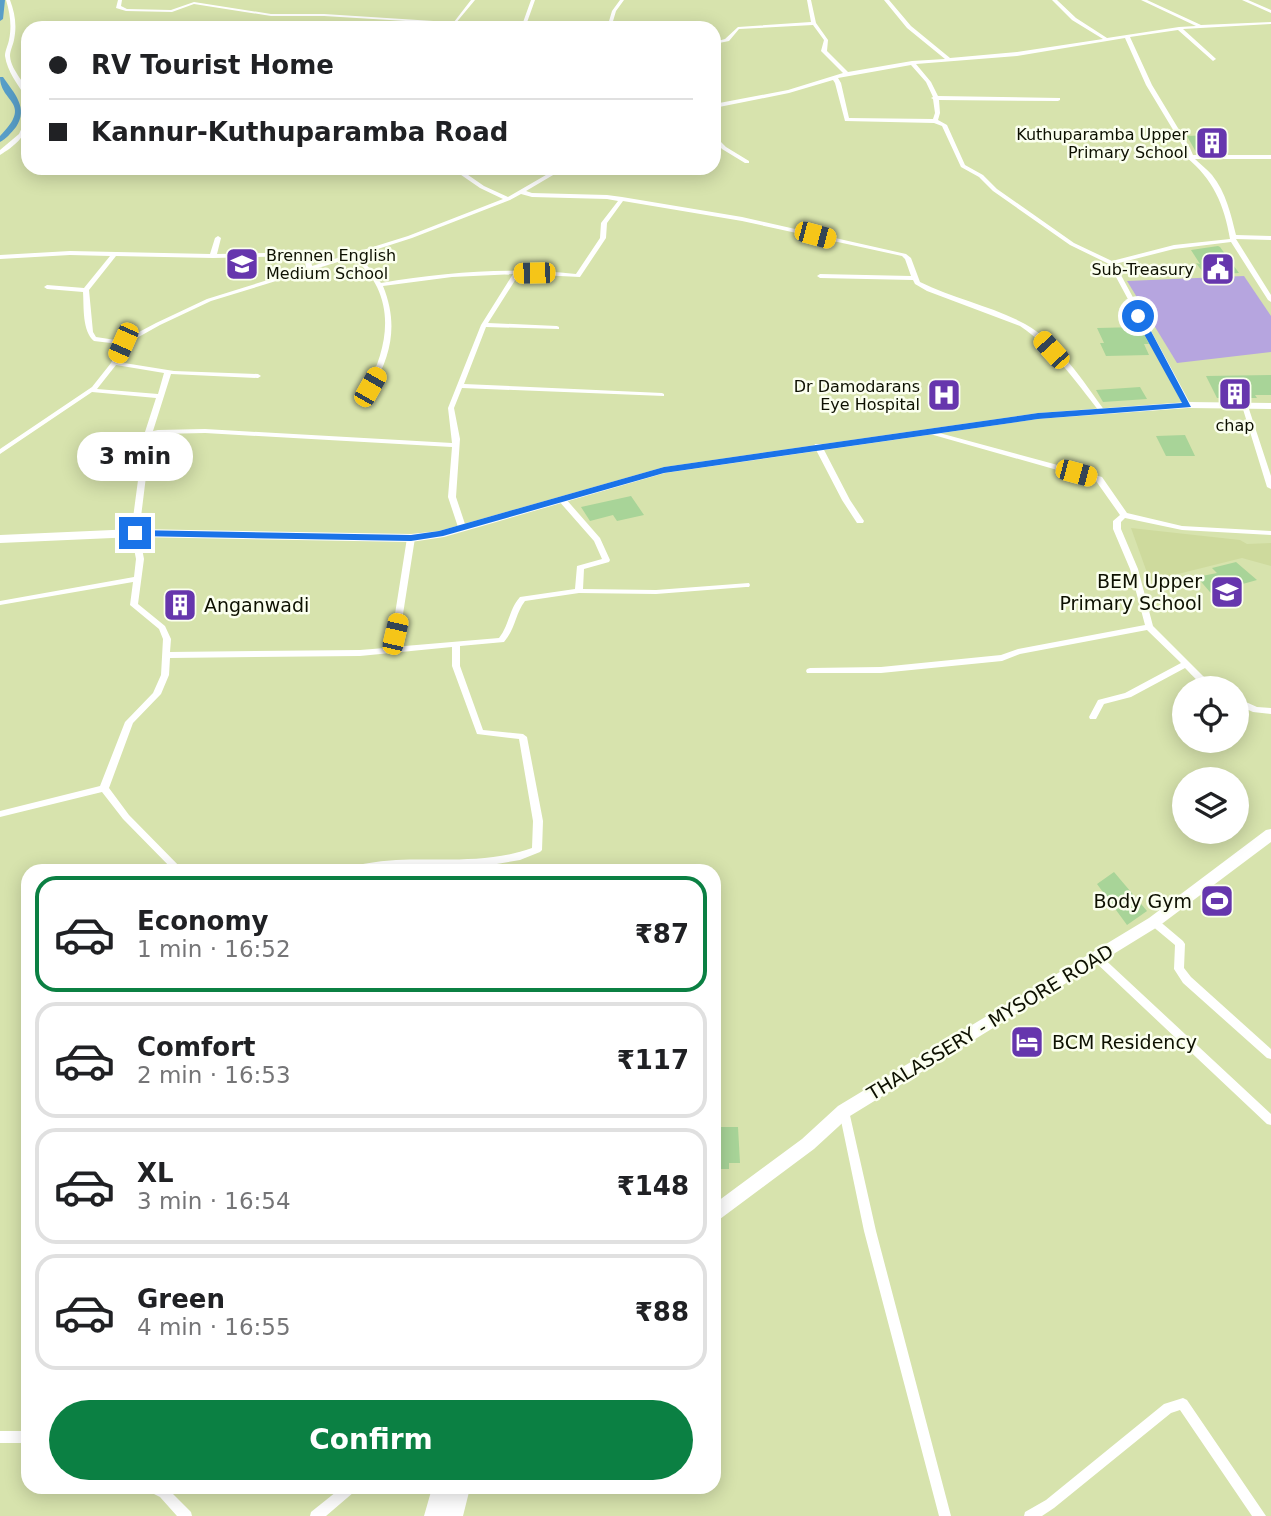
<!DOCTYPE html>
<html lang="en">
<head>
<meta charset="utf-8">
<style>
	:root { --surface:#fff; --page:#f6f6f6; --text:#202124; --muted:#757577; --line:#e0e0e0; --accent:#0b8043 }
	body { margin:0; font-family:"DejaVu Sans",sans-serif; background:var(--page); color:var(--text); height:100vh; display:flex; flex-direction:column; font-size:26px; white-space:nowrap }
	* { box-sizing:border-box; margin:0 }
	p { font-size:23px; color:var(--muted) }
	.icon { flex:none; width:38px; height:38px; fill:none; stroke:currentColor; stroke-width:2; stroke-linecap:round; stroke-linejoin:round }
	.map { position:relative; flex:1; overflow:hidden }
	.side { position:absolute; left:21px; top:864px; width:700px; height:630px; display:flex; flex-direction:column; background:var(--surface); border-radius:21px; box-shadow:0 4px 18px #0003 }
	.side>* { flex:none }
	.top-card { position:absolute; left:21px; top:21px; width:700px; height:154px; border-radius:21px; box-shadow:0 4px 18px #0003; display:grid; align-content:center; height:154px; padding:0 28px; background:var(--surface) }
	.fabs { position:absolute; left:1172px; top:676px; display:grid; gap:14px }
	.fabs a { display:grid; place-items:center; width:77px; height:77px; border-radius:50%; background:var(--surface); box-shadow:0 4px 18px #0003; font-size:35px }
	.end { position:absolute; width:32px; height:32px; margin:-16px; border:9px solid #1a73e8; background:#fff; box-shadow:0 0 0 4px #fff }
	.from { border-radius:50% }
	.bubble { position:absolute; height:49px; border-radius:24px; background:var(--surface); box-shadow:0 4px 18px #0003; font-size:23px; font-weight:700; line-height:49px; text-align:center }
	.car { position:absolute; width:21px; height:42px; margin:-21px -10px; border-radius:9px; box-shadow:0 0 5px 2px #0007; background:linear-gradient(#f5c518 24%,#345 0 40%,#f5c518 0 76%,#345 0 86%,#f5c518 0) }
	.top-card b { display:flex; align-items:center; gap:24px; height:66px; font-size:26px }
	.top-card b+b { border-top:2px solid var(--line) }
	.top-card i { width:18px; height:18px; background:var(--text) }
	ul { padding:12px 0 0; list-style:none }
	li { display:flex; align-items:center; gap:21px; height:116px; margin:0 14px 10px; padding:0 14px; border:4px solid var(--line); border-radius:21px }
	li div { flex:1 }
	li b { display:block; font-size:26px }
	li em { font-style:normal; font-weight:700 }
	li.on { border-color:var(--accent) }
	li>.icon { width:63px; height:63px; stroke-width:1.5 }
	.cta { display:flex; gap:14px; margin-top:auto; padding:14px 28px }
	.cta a { flex:1; height:80px; border-radius:42px; background:var(--accent); color:#fff; font-size:28px; font-weight:700; line-height:80px; text-align:center }
	.map>svg:first-child { display:block }
	.built { fill:#ceda9d }
	.green { fill:#b6a5df }
	.lines { fill:none; stroke-linecap:round; stroke-linejoin:round }
	.canal { fill:#589ec8; fill-rule:evenodd }
	.building { fill:#a8d498 }
	.minor { fill:#fff; fill-rule:evenodd }
	.primary { fill:#fff; fill-rule:evenodd }
	.route { fill:#1a73e8 }
	.labels { text-anchor:middle; stroke-width:5; stroke-linejoin:round; paint-order:stroke }
	.far-poi-label { font-size:16px; fill:#0d1001; stroke:#fbffef; text-anchor:end }
	.poi-label { font-size:19px; fill:#0d1001; stroke:#fbffef; text-anchor:end }
	.street-label { font-size:19px; fill:#0d1001; stroke:#fbffef }
</style>
</head>
<body>
<div class="map">
<svg width="1271" height="1516" viewBox="0 0 1271 1516">
	<rect width="100%" height="100%" fill="#d7e3ad"/>
	<!-- built -->
	<path class="built" d="M1131,528L1240,540L1247,544L1271,543V566L1242,558L1150,581Z"/>
	<!-- green -->
	<path class="green" d="M1244,276L1271,316V352L1177,363L1127,281Z"/>
	<g class="lines">
		<!-- canal -->
		<path class="canal" d="M0,0H5L3,19L0,21Z
			M0,77H3C14,93 29,108 16,127C11,133 6,139 0,142V136C34,102 0,103 0,77Z"/>
	</g>
	<!-- building -->
	<path class="building" d="M1211,135L1225,152H1196L1187,136Z
		M1218,246L1220,247L1239,273L1205,275L1196,263L1200,264L1191,250Z
		M1140,327L1149,344H1144L1149,355L1106,356L1100,343H1104L1097,328Z
		M1271,375V395H1255L1257,398H1217L1206,376Z
		M1140,387L1147,399L1103,402L1096,390Z
		M1185,435L1195,456H1166L1156,436Z
		M631,496L644,515L617,521L613,515L590,521L581,507Z
		M1236,562L1257,580L1221,590L1227,597L1216,599L1197,577L1217,573L1212,568Z
		M1114,872L1147,911L1127,925L1097,884Z
		M714,1127H738L740,1163H729V1169H714Z"/>
	<g class="lines">
		<!-- minor -->
		<path class="minor" d="M6,0H10C15,13 17,26 14,40C13,45 10,51 10,56C11,72 28,83 28,98L26,97C18,85 7,71 5,56C5,51 8,45 9,40C12,26 10,13 6,0Z
			M118,0H122L121,6L127,9L171,10L194,2L271,14H324L449,22H454L471,0H475L455,24L324,16H271L194,4L172,12L126,11L116,8Z
			M531,0H535L525,28H521Z
			M620,0H624L616,11L611,28H607L612,11Z
			M807,0H811L816,23L828,40L827,51L848,72L912,61L945,59L907,28L884,0H889L911,26L950,58L1017,52L1103,39L1072,20L1052,0H1057L1076,18L1107,38L1179,27L1196,26L1141,0H1147L1201,25L1271,22V24L1183,29L1215,58L1216,59L1213,61L1178,30L1130,37L1152,85L1190,148L1193,155H1271V159H1195C1200,164 1207,169 1212,175C1226,192 1231,215 1236,235L1271,236V240L1236,239L1271,295V302L1268,300L1231,242L1174,249L1115,264L1191,405L1190,406L1188,407L1185,405L1109,264L1070,245L993,191L979,177L961,167L942,126L934,123L845,121L835,83L833,80L789,93L714,108V104L788,90L843,73L821,51L824,40L813,25L739,29L729,41L714,44V42L725,39L738,27L811,22ZM1125,38L1146,85L1184,148L1187,156L1186,157C1213,179 1224,204 1230,239L1174,245L1112,261L1074,243L997,189L983,175L965,165L947,125L938,120L940,113L939,100L1058,101L1060,100V98L938,96L931,82L916,64L1017,56ZM911,65L926,82L933,97L931,98L933,99L935,113L933,119L849,118L841,83L838,78Z
			M1242,0H1248L1271,10V13Z
			M28,119C28,136 13,147 0,155V150L19,134L25,121Z
			M714,135L726,147L749,161V163H745L722,149L714,140Z
			M451,168H458L484,186L508,197L558,168H565L526,191L532,193L607,195L622,197L742,217L906,254L911,258L920,282C954,299 992,306 1025,324C1059,343 1083,381 1105,411L1102,413L1100,412C1075,381 1053,348 1020,326L927,291L915,284L913,280L820,278L817,276L820,274L911,276L905,259L902,256L742,221L623,201L607,223L606,238L580,277L519,274L488,323L557,326L559,327V329L486,327L464,384L662,393L664,394V396L462,388L454,408L460,439L456,497L466,527L462,529L458,527L448,497L452,447L205,433L158,434L151,436L139,533L144,559L138,604L165,626L171,639L170,652L360,650L385,648L395,614L407,538L411,536L415,538L403,614L393,647L499,638C509,626 509,609 520,597L575,589L577,566L602,559L594,541L558,500L562,498H565L600,538L610,560L609,562L584,569L583,589L656,590L749,583L750,585L749,587H746L656,594L579,593L525,601C515,614 516,628 504,642L460,646V666L483,730L523,734L527,737L543,821L542,850L540,852L520,860L485,866H396L358,872H332L336,869C356,865 376,861 396,860C442,858 488,864 532,848L533,821L519,739L477,734L452,666V647L360,656L170,658L169,675L161,694L133,723L109,788L129,815L185,872H175L123,819L102,792L0,817V811L100,786L125,722L153,693L161,675L163,639L159,629L130,605L133,582L0,605V601L134,577L136,559L131,533L144,435L156,398L92,392L0,454V449L92,387L111,363L119,344L94,341C82,331 84,307 83,292L47,289L44,287L47,285L84,288L110,256L70,255L0,259V255L70,251L210,254L215,238L218,236L221,238L217,254L307,252L310,254L312,266L408,236L503,199L480,188ZM521,194L532,197L607,199L618,201L601,223L600,238L576,274C511,267 446,272 381,283L359,255L412,238L510,200ZM116,256L213,258L304,256L306,268L207,299L156,323L122,341L96,337L93,332L89,290ZM354,257C362,266 372,276 377,287C393,320 383,356 367,387L370,389L373,387C392,353 398,323 383,286L452,277L513,274L481,325L448,408L452,443L205,429L158,430L153,431L171,374L258,378L261,376L258,374L174,371L118,362L126,344L160,325L211,301ZM116,365L164,373L158,394L97,389Z
			M1245,404L1248,406L1271,476V489L1267,487L1242,406Z
			M932,431L1102,477L1127,513L1182,526L1271,531V535L1182,530L1125,518L1121,522V529L1138,569L1153,626L1203,676L1218,688C1202,688 1196,679 1185,668L1131,697L1104,704L1096,719H1090L1089,717L1098,700L1125,693L1181,663L1147,630L1020,654L1002,661L881,673H807L806,671L807,669L810,668L881,667L1001,655L1018,649L1145,625L1130,569L1113,529V521L1120,515L1096,481L930,434L928,433Z
			M815,444H821L822,446L850,500L864,521L863,523H857L842,500L814,446Z
			M1237,698L1257,707L1271,708V714L1253,712L1237,705Z
			M1154,918L1157,919L1183,941L1185,944L1184,968L1191,977L1271,1049V1059L1267,1058L1183,983L1174,969L1175,945L1151,925L1149,922L1151,919Z
			M1096,953L1099,954L1271,1114V1125L1267,1124L1093,960L1091,957L1093,954Z
			M844,1107L848,1108L849,1111L876,1231L951,1516H939L864,1231L839,1111L840,1108Z
			M1183,1398L1187,1400L1266,1516H1252L1180,1410L1171,1413L1054,1508L1042,1516H1024L1025,1512L1046,1500L1164,1404Z
			M0,1431H28V1443H0Z
			M148,1488L168,1489L191,1512L192,1516H177L160,1497L150,1492Z
			M341,1488H356L354,1492L326,1516H310L311,1512Z"/>
		<!-- primary -->
		<path class="primary" d="M1188,402L1271,403V409L1188,408L1038,419L665,473L444,537L411,542L135,537L0,543V535L135,529L411,534L439,531L664,467L1038,413Z
			M1271,829V842L1159,926L850,1116L814,1149L720,1219L714,1222V1204L802,1139L838,1106L1149,918L1266,830Z
			M432,1488H470L463,1516H424Z"/>
	</g>
	<!-- route -->
	<path class="route" d="M1138,313L1143,316L1191,407L1038,419L664,473L443,536L411,541L135,536L130,533L135,530L411,535L439,531L664,467L1038,413L1182,403L1134,316Z"/>
	<!-- icons -->
	<defs>
		<symbol id="building-square" viewBox="-11 -11 22 22"><rect x="-9" y="-9" width="18" height="18" rx="4" fill="#6636ad" stroke="#fbffef"/><path d="M-4-6H4V6H1V3H-1V6H-4ZM-2.5-4.3h1.7v1.8h-1.7ZM.8-4.3h1.7v1.8H.8ZM-2.5-1h1.7V.8h-1.7ZM.8-1h1.7V.8H.8Z" fill="#fff"/></symbol>
		<symbol id="school-square" viewBox="-11 -11 22 22"><rect x="-9" y="-9" width="18" height="18" rx="4" fill="#6636ad" stroke="#fbffef"/><path d="M0-5L7-2L0 1L-7-2ZM-4 1L0 2.5L4 1V4Q0 6-4 4Z" fill="#fff"/></symbol>
		<symbol id="civic-square" viewBox="-11 -11 22 22"><rect x="-9" y="-9" width="18" height="18" rx="4" fill="#6636ad" stroke="#fbffef"/><path d="M-.6-6.5H3V-4.5H.6V-3L4-1V1h2V6H-6V1h2V-1L-.6-3ZM-1.2 2.5V6h2.4V2.5Z" fill="#fff"/></symbol>
		<symbol id="hospital-square" viewBox="-11 -11 22 22"><rect x="-9" y="-9" width="18" height="18" rx="4" fill="#6636ad" stroke="#fbffef"/><path d="M-5-5h3v3.5h4V-5h3V5h-3V1.5h-4V5h-3Z" fill="#fff"/></symbol>
		<symbol id="stadium-square" viewBox="-11 -11 22 22"><rect x="-9" y="-9" width="18" height="18" rx="4" fill="#6636ad" stroke="#fbffef"/><path d="M0-5a6.5 5 0 1 0 0 10a6.5 5 0 1 0 0-10ZM-3.5-1.8h7v3.6h-7Z" fill="#fff"/></symbol>
		<symbol id="hotel-square" viewBox="-11 -11 22 22"><rect x="-9" y="-9" width="18" height="18" rx="4" fill="#6636ad" stroke="#fbffef"/><path d="M-6-4.5h1.5V1H6V5H4.5V3h-9V5H-6ZM-4 0a1.8 1.8 0 1 1 3.6 0ZM.5 0V-2.5h3Q6-2.5 6 0Z" fill="#fff"/></symbol>
	</defs>
	<g fill-rule="evenodd">
		<use href="#building-square" x="1193" y="124" width="38" height="38"/>
		<use href="#school-square" x="223" y="245" width="38" height="38"/>
		<use href="#civic-square" x="1199" y="250" width="38" height="38"/>
		<use href="#building-square" x="1216" y="375" width="38" height="38"/>
		<use href="#hospital-square" x="925" y="376" width="38" height="38"/>
		<use href="#school-square" x="1208" y="573" width="38" height="38"/>
		<use href="#building-square" x="161" y="586" width="38" height="38"/>
		<use href="#stadium-square" x="1198" y="882" width="38" height="38"/>
		<use href="#hotel-square" x="1008" y="1023" width="38" height="38"/>
	</g>
	<g class="labels">
		<!-- far-poi labels -->
		<g class="far-poi-label">
			<text x="1188" y="140">Kuthuparamba Upper<tspan x="1188" dy="18">Primary School</tspan></text>
			<text x="266" y="261" text-anchor="start">Brennen English<tspan x="266" dy="18">Medium School</tspan></text>
			<text x="1194" y="275">Sub-Treasury</text>
			<text x="920" y="392">Dr Damodarans<tspan x="920" dy="18">Eye Hospital</tspan></text>
			<text x="1235" y="431" text-anchor="middle">chap</text>
		</g>
		<!-- poi labels -->
		<g class="poi-label">
			<text x="1202" y="588">BEM Upper<tspan x="1202" dy="22">Primary School</tspan></text>
			<text x="204" y="612" text-anchor="start">Anganwadi</text>
			<text x="1192" y="908">Body Gym</text>
			<text x="1052" y="1049" text-anchor="start">BCM Residency</text>
		</g>
		<!-- street labels -->
		<g class="street-label">
			<text transform="translate(990 1022) rotate(-31)" y="7">THALASSERY - MYSORE ROAD</text>
		</g>
	</g>
</svg>
<div class="fabs">
<a><svg class="icon" aria-label="locate" viewBox="0 0 24 24"><circle cx="12" cy="12" r="6"/><path d="M12 2v4M12 18v4M2 12h4M18 12h4"/></svg></a>
<a><svg class="icon" aria-label="layers" viewBox="0 0 24 24"><path d="M12 4l9 5-9 5-9-5zM3 14l9 5 9-5"/></svg></a>
</div>
<i class="end from" style="left:1138px;top:316px"></i>
<i class="end" style="left:135px;top:533px"></i>
<div class="bubble" style="left:77px;top:432px;width:116px">3 min</div>
<i class="car" style="left:815px;top:235px;rotate:105deg"></i>
<i class="car" style="left:534px;top:273px;rotate:269deg"></i>
<i class="car" style="left:123px;top:343px;rotate:204deg"></i>
<i class="car" style="left:1051px;top:350px;rotate:318deg"></i>
<i class="car" style="left:370px;top:387px;rotate:30deg"></i>
<i class="car" style="left:1076px;top:473px;rotate:105deg"></i>
<i class="car" style="left:395px;top:634px;rotate:13deg"></i>
<div class="top-card">
<b><i class="from"></i>RV Tourist Home</b>
<b><i></i>Kannur-Kuthuparamba Road</b>
</div>
<section class="side">
<ul>
<li class="on"><svg class="icon" aria-label="car" viewBox="0 0 24 24"><path d="M5 17H2v-5l4-1 3-4h7l3 4 3 1v5h-3M9 17h6M6 11h13"/><circle cx="7" cy="17" r="2"/><circle cx="17" cy="17" r="2"/></svg><div><b>Economy</b><p>1 min · 16:52</p></div><em>₹87</em></li>
<li><svg class="icon" aria-label="car" viewBox="0 0 24 24"><path d="M5 17H2v-5l4-1 3-4h7l3 4 3 1v5h-3M9 17h6M6 11h13"/><circle cx="7" cy="17" r="2"/><circle cx="17" cy="17" r="2"/></svg><div><b>Comfort</b><p>2 min · 16:53</p></div><em>₹117</em></li>
<li><svg class="icon" aria-label="car" viewBox="0 0 24 24"><path d="M5 17H2v-5l4-1 3-4h7l3 4 3 1v5h-3M9 17h6M6 11h13"/><circle cx="7" cy="17" r="2"/><circle cx="17" cy="17" r="2"/></svg><div><b>XL</b><p>3 min · 16:54</p></div><em>₹148</em></li>
<li><svg class="icon" aria-label="car" viewBox="0 0 24 24"><path d="M5 17H2v-5l4-1 3-4h7l3 4 3 1v5h-3M9 17h6M6 11h13"/><circle cx="7" cy="17" r="2"/><circle cx="17" cy="17" r="2"/></svg><div><b>Green</b><p>4 min · 16:55</p></div><em>₹88</em></li>
</ul>
<div class="cta"><a>Confirm</a></div>
</section>
</div>
</body>
</html>
